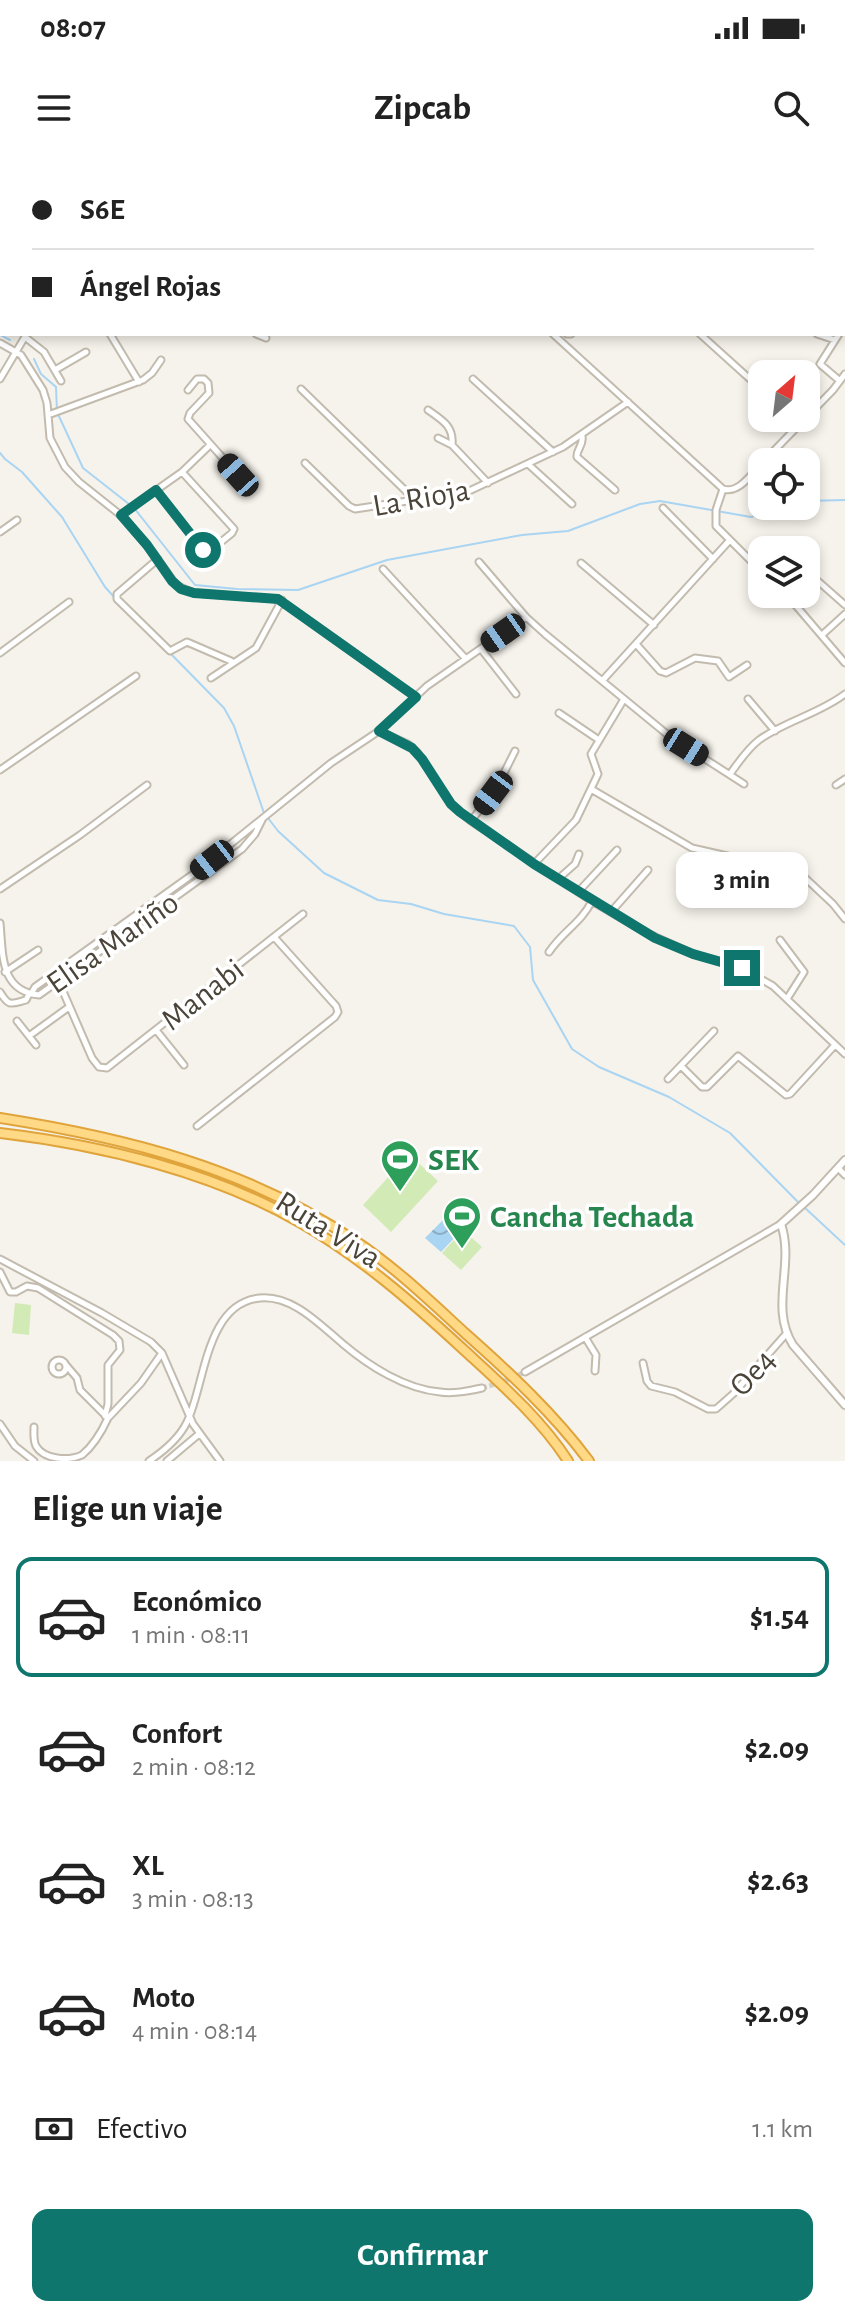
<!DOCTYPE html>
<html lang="es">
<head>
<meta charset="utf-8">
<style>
	:root { --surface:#fff; --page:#f6f6f6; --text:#222; --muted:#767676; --line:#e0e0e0; --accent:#0f766e }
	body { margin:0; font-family:"Alegreya Sans",sans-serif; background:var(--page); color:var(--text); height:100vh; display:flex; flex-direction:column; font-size:30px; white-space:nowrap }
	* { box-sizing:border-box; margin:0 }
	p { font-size:26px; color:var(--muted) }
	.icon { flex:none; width:44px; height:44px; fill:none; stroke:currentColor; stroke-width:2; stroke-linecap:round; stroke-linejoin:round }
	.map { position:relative; height:1301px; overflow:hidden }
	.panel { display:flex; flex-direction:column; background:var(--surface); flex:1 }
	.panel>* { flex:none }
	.hud { position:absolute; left:0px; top:0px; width:846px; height:176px; box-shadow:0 4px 12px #0003; display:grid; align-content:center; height:176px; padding:0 32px; background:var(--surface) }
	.needle { width:52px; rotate:28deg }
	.controls { position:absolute; left:748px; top:200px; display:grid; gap:16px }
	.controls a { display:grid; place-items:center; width:72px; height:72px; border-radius:16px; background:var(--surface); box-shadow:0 4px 12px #0003; font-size:40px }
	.end { position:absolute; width:36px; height:36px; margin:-18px; border:10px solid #0f766e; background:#fff; box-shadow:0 0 0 4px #fff }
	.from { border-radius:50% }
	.bubble { position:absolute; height:56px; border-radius:16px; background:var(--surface); box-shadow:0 4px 12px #0003; font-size:26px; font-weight:700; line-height:56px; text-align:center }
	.car { position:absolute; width:24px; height:48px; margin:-24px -12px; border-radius:10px; box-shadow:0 0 6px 2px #0007; background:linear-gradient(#222 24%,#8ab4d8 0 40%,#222 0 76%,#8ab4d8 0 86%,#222 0) }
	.hud b { display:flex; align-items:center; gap:28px; height:76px; font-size:30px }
	.hud b+b { border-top:2px solid var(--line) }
	.hud i { width:20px; height:20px; background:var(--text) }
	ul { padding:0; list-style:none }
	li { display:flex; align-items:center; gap:24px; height:120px; margin:0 16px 12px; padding:0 16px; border:4px solid transparent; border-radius:16px }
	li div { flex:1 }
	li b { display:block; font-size:30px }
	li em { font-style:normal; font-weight:700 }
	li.current { border-color:var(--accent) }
	li>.icon { width:72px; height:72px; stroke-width:1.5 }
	h2 { padding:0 32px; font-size:36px; line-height:96px }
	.pay { display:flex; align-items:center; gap:20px; height:88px; padding:0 32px; font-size:30px }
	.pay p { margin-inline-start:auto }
	.primary-button { display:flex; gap:16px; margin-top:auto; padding:16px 32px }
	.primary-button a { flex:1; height:92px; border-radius:16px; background:var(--accent); color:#fff; font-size:32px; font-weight:700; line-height:92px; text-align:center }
	.status { display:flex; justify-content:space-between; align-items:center; height:56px; padding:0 40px; background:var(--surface); direction:ltr }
	.status svg { height:22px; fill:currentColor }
	header { display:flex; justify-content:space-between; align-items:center; height:104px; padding:0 32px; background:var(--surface); font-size:36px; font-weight:700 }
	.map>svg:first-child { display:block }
	.garden { fill:#d2eab5 }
	.water { fill:url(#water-waves) }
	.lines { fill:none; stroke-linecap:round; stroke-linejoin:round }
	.stream { stroke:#a9d4f2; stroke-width:2 }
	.minor-tunnel { stroke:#d4d0c8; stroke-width:5; stroke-dasharray:5 2.5; stroke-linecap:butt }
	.minor-casing { stroke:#c2bbae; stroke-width:9 }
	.tertiary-casing { stroke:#c2bbae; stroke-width:10 }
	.trunk-casing { stroke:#e0a43c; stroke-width:12 }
	.minor { stroke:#fff; stroke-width:5 }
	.tertiary { stroke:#fff; stroke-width:6 }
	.trunk { stroke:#ffd985; stroke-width:8 }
	.route { stroke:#0f766e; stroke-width:10 }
	.labels { text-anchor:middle; stroke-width:7; stroke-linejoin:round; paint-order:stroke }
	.street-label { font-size:32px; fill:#4b4439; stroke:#fff }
	.leisure-label { font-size:32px; font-weight:bold; fill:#27864d; stroke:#fff; text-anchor:start }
</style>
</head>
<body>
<div class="status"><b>08:07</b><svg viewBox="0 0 49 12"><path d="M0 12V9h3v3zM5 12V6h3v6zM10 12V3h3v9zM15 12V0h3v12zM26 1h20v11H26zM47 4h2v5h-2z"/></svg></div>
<header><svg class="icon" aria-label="menu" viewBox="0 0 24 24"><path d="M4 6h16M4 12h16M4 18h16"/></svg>Zipcab<svg class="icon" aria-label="search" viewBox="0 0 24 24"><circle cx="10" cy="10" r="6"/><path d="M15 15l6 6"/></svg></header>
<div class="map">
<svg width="845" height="1301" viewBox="0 0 845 1301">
	<defs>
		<pattern id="water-waves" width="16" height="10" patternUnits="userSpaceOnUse" patternTransform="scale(2)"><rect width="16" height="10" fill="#a9d4f2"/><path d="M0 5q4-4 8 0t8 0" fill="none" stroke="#8caec5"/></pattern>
	</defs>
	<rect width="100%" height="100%" fill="#f6f3ec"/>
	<!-- garden -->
	<path class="garden" d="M409,994L438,1021L391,1072L363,1045Z
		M463,1070L482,1087L461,1110L442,1093Z
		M15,1143L31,1145L29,1175L12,1173Z"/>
	<!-- water -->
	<path class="water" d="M444,1059L460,1072L441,1092L425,1078Z"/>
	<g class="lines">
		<!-- stream -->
		<path class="stream" d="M0,175L10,180
			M34,199L41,214L56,227L57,252L83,308L134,348L195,425L237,429L298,430L387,400L522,375L568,371L640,344L660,341L751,357L787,346
			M0,293L5,299L22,312L62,357L105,427L115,438
			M806,341L845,340
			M170,493L224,548L234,566L264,653
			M268,658L278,671L324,713L378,740L411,744L444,754L514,766L530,787L533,820L572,889L599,907L669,937L730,973L799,1043
			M804,1047L845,1085"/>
		<!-- minor-tunnel -->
		<path class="minor-tunnel" d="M482,1228L505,1221L525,1212"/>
		<defs>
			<path id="minor" d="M28,0L30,2
				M310,0L313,2
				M186,2V0
				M412,2L414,0
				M828,2L830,0
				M844,18L845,17
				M844,167L845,165
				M110,174L139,222
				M256,174L266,178
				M553,174L723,329
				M567,174H571
				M700,174L762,230
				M817,174L835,180
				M839,174L820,204L840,221
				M25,177L44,192L61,221
				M0,183L21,195L43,230L47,243L50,278L65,307L79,322L123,357L154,394L176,425L194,433L278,439L416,537
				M55,210L86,192
				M0,219L26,175
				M473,219L553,292
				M301,229L415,340
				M188,230L197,219H204L208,223L209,233L190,253L188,259L238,315
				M428,250C442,260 454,266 452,285
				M48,255L143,220L152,213L161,200
				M793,258L801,265
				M582,276C584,286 576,289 577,297L615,330
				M438,278L452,285L488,323
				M763,302L833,230L845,214
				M305,303L349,346L355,349L467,332L563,287L628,242
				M528,304L572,344
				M723,329L716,350V366L762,412
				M723,329C739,334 751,314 762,303
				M156,330L203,390L210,391L232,373L234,369L182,312
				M663,348L713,399
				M121,355L182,312L210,285
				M0,372L17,360
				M811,398L810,414L845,445
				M158,399L117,434V439L170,491L187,482L231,501
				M479,402L526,457L545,474L668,575L744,624
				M581,403L654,465
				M383,409L466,499
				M786,434L845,503
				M822,475L845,454
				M636,484L660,511L666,513L695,498L718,501L729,517L747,505
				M481,489L516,534
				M0,493L69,442
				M211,518L256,488L282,440
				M602,521L729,381
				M748,539L775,571
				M559,553L599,580
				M379,571L408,584L417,592L451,644L471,661L592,741L645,772L693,794L742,808L773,826L845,894
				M0,610L136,516
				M730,614C739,602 747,589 759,580C785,561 819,554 845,534
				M836,625L845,619
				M591,629L692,688L758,703L778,699L786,700L833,744L845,759
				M471,661L496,629L515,591
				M534,704L576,660L598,614L591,594L624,539
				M558,719L575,704L579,694
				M0,729L80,675L147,625
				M578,732L617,690
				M611,752L648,710
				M0,763C3,795 0,831 39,835L242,689L255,674L262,660
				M780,780L804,812L787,839
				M549,792C563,771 581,763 592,741
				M5,812L38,790
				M55,813L92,898L99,907L107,908L303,754
				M0,832C9,847 11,844 26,840L29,834
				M31,834L35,827L196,712L331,603L379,571L427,526L526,457
				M17,861L36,885
				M156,870L184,905
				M29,876L69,847
				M681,906L702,927H707L738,896L786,935L790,934L835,885
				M668,919L714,871
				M197,966L335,857L338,852L336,846L275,778
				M838,1008L845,1015
				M0,1099L102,1153L151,1182L162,1193L193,1264L220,1301
				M0,1112L10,1132H16L27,1126L38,1128L113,1175L119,1181L120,1190L108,1205V1244L105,1256
				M585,1177L596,1195L595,1211
				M52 1207a7 7 0 1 1 14 0a7 7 0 1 1-14 0Z
				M643,1203L647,1221L651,1226L675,1232L708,1249H716L733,1234L786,1174
				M66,1205L77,1218L80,1230L108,1258L141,1223L162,1193
				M525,1212L781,1064
				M0,1264L15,1286L34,1301
				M34,1267C34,1273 33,1280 36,1286C44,1300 69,1301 82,1295C93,1286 102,1271 108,1258
				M149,1301C164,1291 179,1279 187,1262C205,1226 205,1143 260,1138C293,1135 320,1165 343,1184C369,1206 405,1229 440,1232C454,1234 468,1231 482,1228
				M167,1301L199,1274"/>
			<path id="tertiary" d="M837,0L839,2
				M844,8L845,10
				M845,1000L813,1035L781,1064C795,1105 769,1147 793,1185L845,1245"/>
			<path id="trunk" d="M0,958C127,978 246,1008 354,1080C395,1107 430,1141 466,1174C510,1213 554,1254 589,1301
				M0,973C101,985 213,1012 301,1063C362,1098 413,1143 464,1190C501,1224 541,1259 568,1301"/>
		</defs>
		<!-- minor casing -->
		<use href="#minor" class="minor-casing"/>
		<!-- tertiary casing -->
		<use href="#tertiary" class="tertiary-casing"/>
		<!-- trunk casing -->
		<use href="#trunk" class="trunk-casing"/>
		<!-- minor -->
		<use href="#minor" class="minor"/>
		<!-- tertiary -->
		<use href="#tertiary" class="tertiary"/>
		<!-- trunk -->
		<use href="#trunk" class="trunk"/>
	</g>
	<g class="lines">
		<!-- route -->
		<path class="route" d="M203,390L156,330L121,355L147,385L172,421L181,429L194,433L278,439L416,537L379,571L412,588L422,599L451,644L460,652L534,704L655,778L693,794L742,808"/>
	</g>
	<!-- icons -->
	<defs>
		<symbol id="stadium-pin" viewBox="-11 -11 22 30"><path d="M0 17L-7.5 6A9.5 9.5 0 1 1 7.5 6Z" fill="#2e9e5b" stroke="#fff"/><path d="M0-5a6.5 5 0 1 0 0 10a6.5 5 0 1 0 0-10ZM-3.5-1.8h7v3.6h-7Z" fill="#fff"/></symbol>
	</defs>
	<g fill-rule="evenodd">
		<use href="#stadium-pin" x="378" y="977" width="44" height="60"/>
		<use href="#stadium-pin" x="440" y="1034" width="44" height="60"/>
	</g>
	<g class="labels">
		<!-- street labels -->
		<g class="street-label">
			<text transform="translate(421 337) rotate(-10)" y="11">La Rioja</text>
			<text transform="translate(112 782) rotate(-35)" y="11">Elisa Mariño</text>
			<text transform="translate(202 834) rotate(-38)" y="11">Manabi</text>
			<text transform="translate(329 1069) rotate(32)" y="11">Ruta Viva</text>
			<text transform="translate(752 1212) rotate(-47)" y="11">Oe4</text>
		</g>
		<!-- leisure labels -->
		<g class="leisure-label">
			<text x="428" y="1010">SEK</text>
			<text x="490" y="1067">Cancha Techada</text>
		</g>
	</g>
</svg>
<div class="controls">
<a><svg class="needle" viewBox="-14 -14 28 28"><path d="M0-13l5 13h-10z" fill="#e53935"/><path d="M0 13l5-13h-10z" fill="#767676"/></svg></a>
<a><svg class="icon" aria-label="locate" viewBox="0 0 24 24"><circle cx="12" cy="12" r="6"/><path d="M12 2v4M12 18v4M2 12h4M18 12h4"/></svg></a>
<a><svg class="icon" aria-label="layers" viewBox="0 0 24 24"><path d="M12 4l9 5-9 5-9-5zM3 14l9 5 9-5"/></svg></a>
</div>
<i class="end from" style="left:203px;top:390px"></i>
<i class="end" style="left:742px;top:808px"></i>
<div class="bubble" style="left:676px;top:692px;width:132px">3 min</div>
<i class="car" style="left:238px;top:315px;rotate:318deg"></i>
<i class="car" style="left:503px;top:473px;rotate:235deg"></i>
<i class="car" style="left:686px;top:587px;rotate:122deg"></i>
<i class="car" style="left:493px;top:633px;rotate:217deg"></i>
<i class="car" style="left:212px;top:700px;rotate:232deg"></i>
<div class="hud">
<b><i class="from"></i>S6E</b>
<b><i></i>Ángel Rojas</b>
</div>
</div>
<section class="panel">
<h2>Elige un viaje</h2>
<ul>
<li class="current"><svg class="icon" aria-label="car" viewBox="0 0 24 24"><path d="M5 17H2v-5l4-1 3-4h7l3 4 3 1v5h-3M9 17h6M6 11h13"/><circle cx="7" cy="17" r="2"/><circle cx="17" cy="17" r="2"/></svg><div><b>Económico</b><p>1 min · 08:11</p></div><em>$1.54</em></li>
<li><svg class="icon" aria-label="car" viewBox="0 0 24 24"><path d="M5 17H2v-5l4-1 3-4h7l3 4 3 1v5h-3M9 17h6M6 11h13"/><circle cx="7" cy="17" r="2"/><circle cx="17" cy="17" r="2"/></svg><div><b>Confort</b><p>2 min · 08:12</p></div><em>$2.09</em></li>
<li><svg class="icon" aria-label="car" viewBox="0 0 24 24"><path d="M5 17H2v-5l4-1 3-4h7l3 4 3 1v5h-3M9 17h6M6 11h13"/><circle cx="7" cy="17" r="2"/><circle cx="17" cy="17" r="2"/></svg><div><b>XL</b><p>3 min · 08:13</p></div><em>$2.63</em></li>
<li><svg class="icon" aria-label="car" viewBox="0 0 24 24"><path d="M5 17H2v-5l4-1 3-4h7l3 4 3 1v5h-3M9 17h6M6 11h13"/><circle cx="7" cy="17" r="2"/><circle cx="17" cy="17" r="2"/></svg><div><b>Moto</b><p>4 min · 08:14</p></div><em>$2.09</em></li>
</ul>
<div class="pay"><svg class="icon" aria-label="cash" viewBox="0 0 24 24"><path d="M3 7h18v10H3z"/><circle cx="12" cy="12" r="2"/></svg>Efectivo<p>1.1 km</p></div>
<div class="primary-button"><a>Confirmar</a></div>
</section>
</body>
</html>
